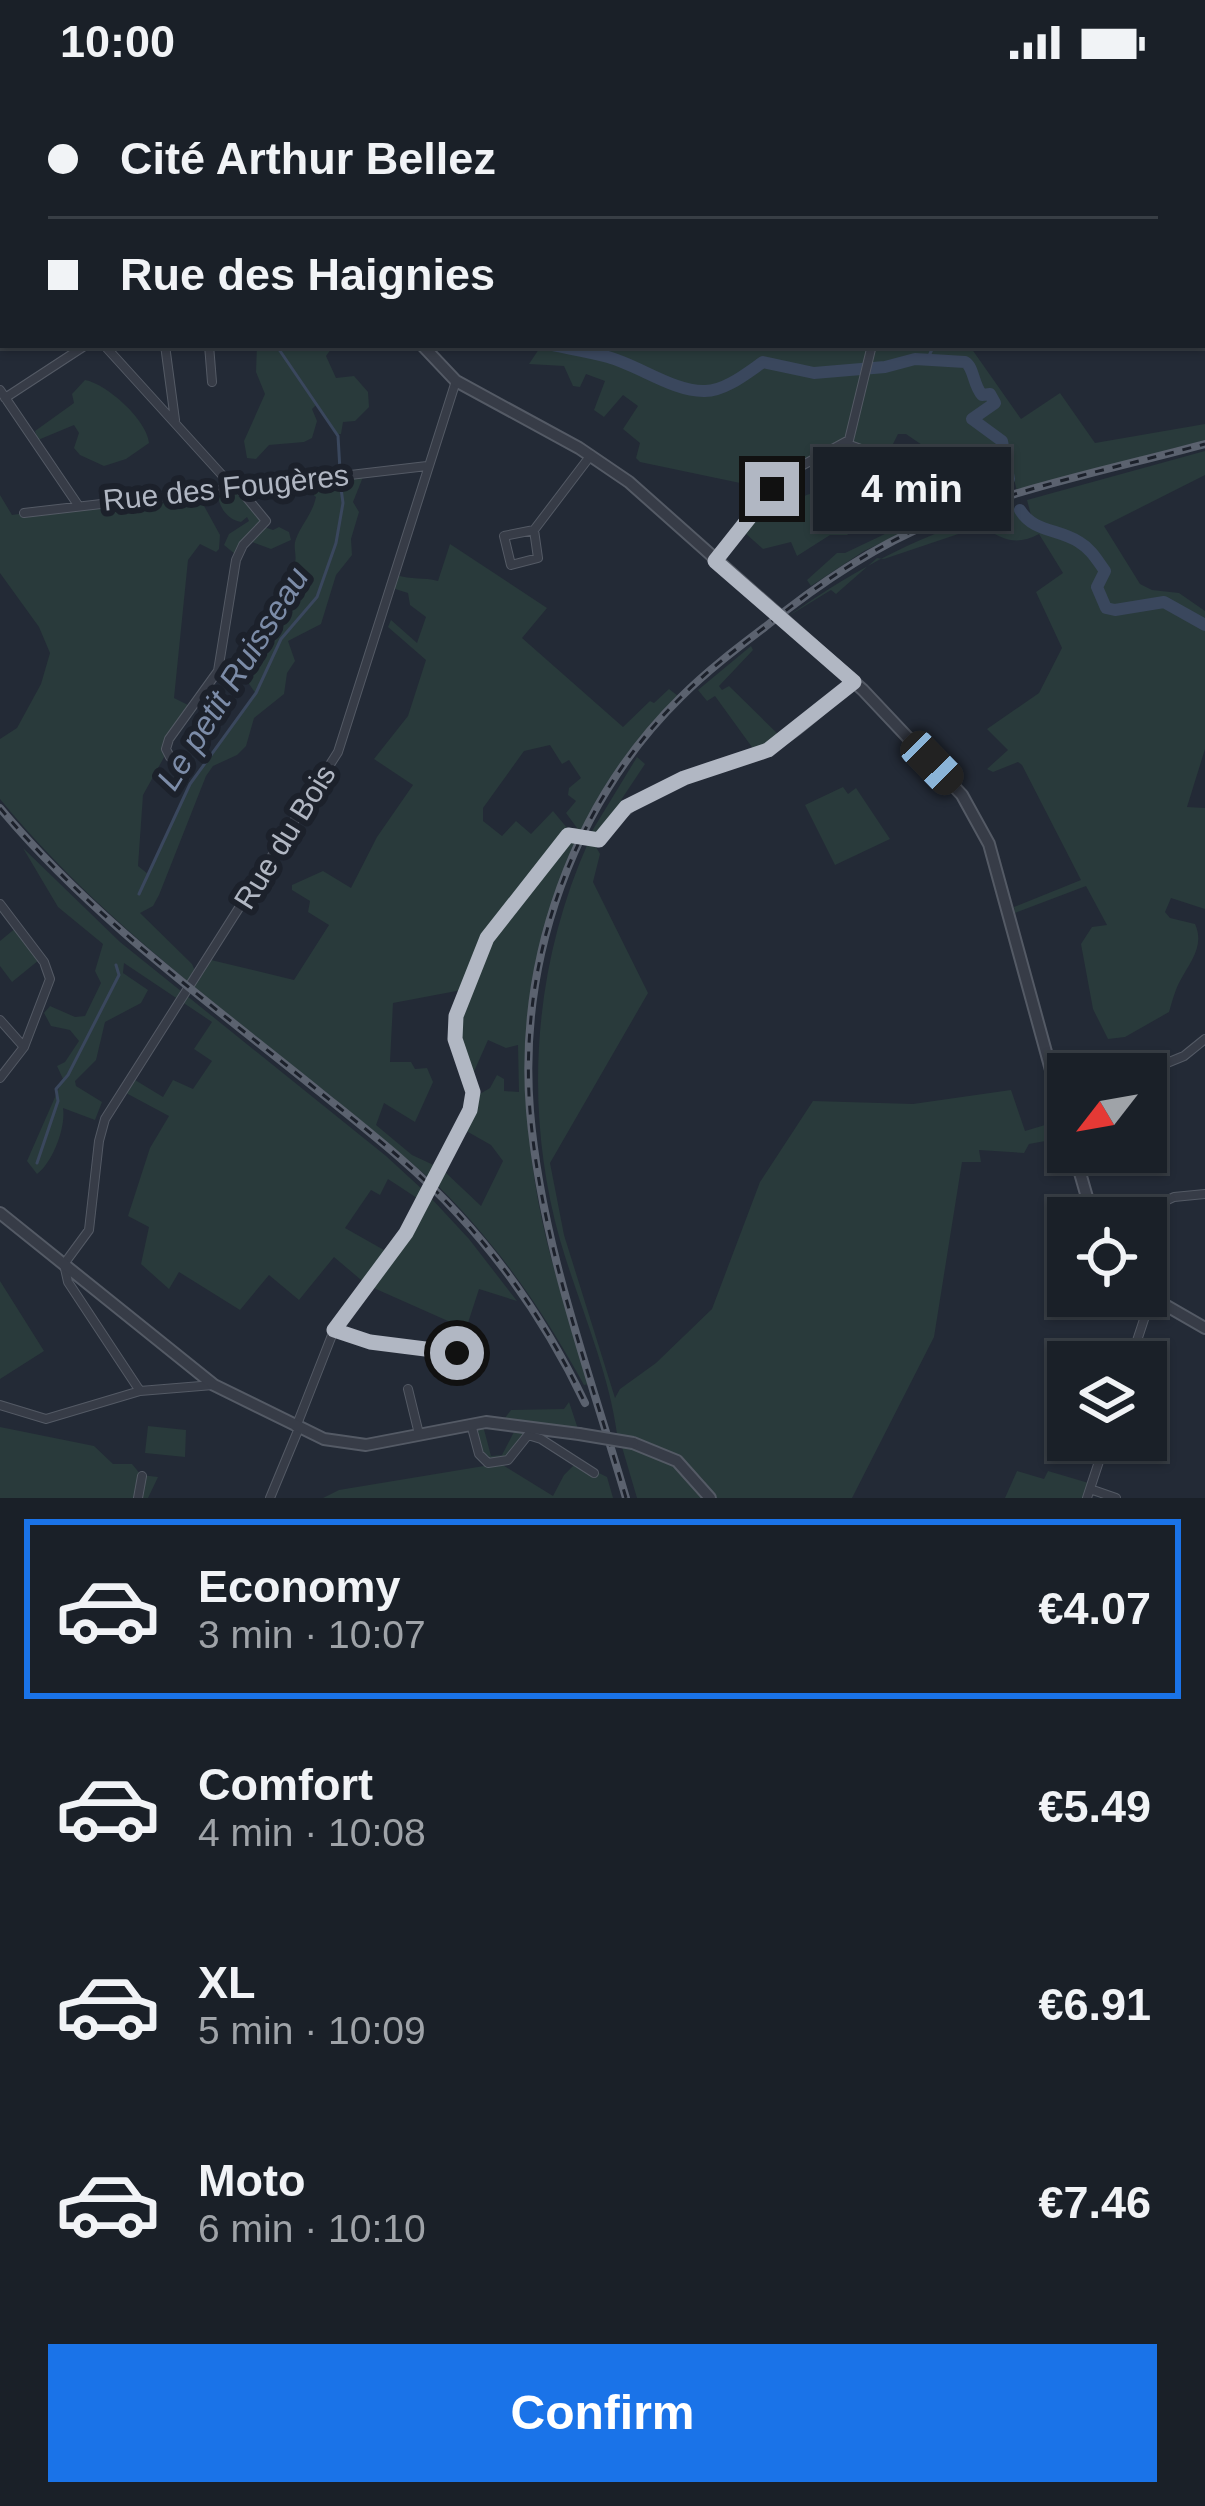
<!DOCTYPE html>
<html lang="en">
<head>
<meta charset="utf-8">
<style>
	:root { --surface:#1a2028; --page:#272d34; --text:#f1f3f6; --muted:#9fa3a8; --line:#383e45; --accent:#1a73e8 }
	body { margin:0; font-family:Helvetica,sans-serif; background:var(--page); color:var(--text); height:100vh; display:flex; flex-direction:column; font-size:45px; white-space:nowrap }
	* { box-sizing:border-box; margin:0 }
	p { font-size:39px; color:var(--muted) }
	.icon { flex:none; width:66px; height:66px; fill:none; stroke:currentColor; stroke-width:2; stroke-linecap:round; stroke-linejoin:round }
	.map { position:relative; height:1414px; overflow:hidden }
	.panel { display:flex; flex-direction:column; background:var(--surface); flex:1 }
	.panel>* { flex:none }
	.top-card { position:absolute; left:0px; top:0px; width:1206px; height:264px; box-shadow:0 3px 9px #0004,0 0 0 3px var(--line); display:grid; align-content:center; height:264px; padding:0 48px; background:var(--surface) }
	.needle { width:78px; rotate:239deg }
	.controls { position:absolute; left:1047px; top:969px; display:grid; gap:24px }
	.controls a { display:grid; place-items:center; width:120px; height:120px; border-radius:0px; background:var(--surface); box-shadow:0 3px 9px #0004,0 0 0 3px var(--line); font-size:60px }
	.end { position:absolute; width:54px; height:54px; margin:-27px; border:15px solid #b1b7c3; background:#111; box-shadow:0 0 0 6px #111 }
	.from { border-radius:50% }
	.bubble { position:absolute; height:84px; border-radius:0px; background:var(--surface); box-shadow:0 3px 9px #0004,0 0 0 3px var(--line); font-size:39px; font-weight:800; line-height:84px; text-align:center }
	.car { position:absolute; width:36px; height:72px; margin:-36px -18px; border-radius:15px; box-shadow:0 0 9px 3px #0007; background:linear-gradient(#222 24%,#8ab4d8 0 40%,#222 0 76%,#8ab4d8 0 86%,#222 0) }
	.top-card b { display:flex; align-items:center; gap:42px; height:114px; font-size:45px }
	.top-card b+b { border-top:3px solid var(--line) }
	.top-card i { width:30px; height:30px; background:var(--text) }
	ul { padding:21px 0 0; list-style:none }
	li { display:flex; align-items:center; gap:36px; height:180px; margin:0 24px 18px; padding:0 24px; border:6px solid transparent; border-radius:0px }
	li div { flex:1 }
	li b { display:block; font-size:45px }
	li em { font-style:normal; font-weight:800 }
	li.selected { border-color:var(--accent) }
	li>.icon { width:108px; height:108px; stroke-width:1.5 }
	.cta { display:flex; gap:24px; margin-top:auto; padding:24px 48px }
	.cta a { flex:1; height:138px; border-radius:0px; background:var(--accent); color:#fff; font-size:48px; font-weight:800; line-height:138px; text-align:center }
	.status { display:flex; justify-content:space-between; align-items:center; height:84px; padding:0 60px; background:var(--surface); direction:ltr }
	.status svg { height:33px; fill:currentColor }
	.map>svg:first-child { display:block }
	.green { fill:#293a3b; fill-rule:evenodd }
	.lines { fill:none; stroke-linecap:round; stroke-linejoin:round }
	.stream { stroke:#3a475d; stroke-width:3 }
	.river { stroke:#3a475d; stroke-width:12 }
	.minor-casing { stroke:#545a65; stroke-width:10 }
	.tertiary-casing { stroke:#545a65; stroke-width:14 }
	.minor { stroke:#373c47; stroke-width:8 }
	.tertiary { stroke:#373c47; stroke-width:10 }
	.rail-casing { stroke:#5b626f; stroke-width:8 }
	.rail { stroke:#1c212b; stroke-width:3; stroke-dasharray:9; stroke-linecap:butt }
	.minor-bridge-casing { stroke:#545a65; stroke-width:10; stroke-linecap:butt }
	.tertiary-bridge-casing { stroke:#545a65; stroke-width:14; stroke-linecap:butt }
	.minor-bridge { stroke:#373c47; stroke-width:8 }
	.tertiary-bridge { stroke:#373c47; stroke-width:10 }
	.route { stroke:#b1b7c3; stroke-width:15 }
	.labels { text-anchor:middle; stroke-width:12; stroke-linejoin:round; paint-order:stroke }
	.street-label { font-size:30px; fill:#b1b7c3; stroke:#1c212b }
	.water-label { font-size:33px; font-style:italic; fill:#7c8ca8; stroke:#1c212b }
</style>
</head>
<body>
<div class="status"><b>10:00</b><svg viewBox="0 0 49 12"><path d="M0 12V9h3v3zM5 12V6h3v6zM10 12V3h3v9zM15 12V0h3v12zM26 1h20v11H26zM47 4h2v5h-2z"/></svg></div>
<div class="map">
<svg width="1205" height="1414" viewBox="0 0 1205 1414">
	<rect width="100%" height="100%" fill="#232a36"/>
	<!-- green -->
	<path class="green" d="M257,261H334L326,272L336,294L354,292L368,308L369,323L355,337L343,338L341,350H337L317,320L312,325L317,337L312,354L304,358L269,361L256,375L247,374L244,357L265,310L256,288Z
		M535,261H969L1021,335L1060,309L1095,359L1205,340V356L1017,407L1010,381L1004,382L1010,409L944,425L940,431L864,467L811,502L807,496L837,469H845L887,449L873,425L861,441L847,451H830L797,472L791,458L763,465L744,448L770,412L786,431C800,422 800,400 831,414L862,392L861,386L835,375L831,368C804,373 790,388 769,405L640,378L636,374L640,359L623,345L638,322L623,311L604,333L594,326L605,297L586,290L580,303L573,302L564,282L529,280L539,265ZM898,350H906L944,376L945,395L928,406L916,403L894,420L886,415L890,404L888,395L897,382L885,376Z
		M85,296C107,300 147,336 149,359L126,375L104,382L80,371L74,364L79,349L74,341L38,356L35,347L74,319L72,310Z
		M1205,367V391L1104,442L1140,500L1152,506L1179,509L1205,527V665L1187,723L1205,724V825L1171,814L1165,828L1170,834L1195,840C1205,862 1190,878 1180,897C1175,906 1172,918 1169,928L1125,953L1108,955L1093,925L1081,860L1092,843L1107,841L1086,802L1015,829L1014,823L1081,796L1022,681L1018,678L993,688L987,685L1008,666L987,645L1039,609L1062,564L1036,508L1063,489L1039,450C1016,462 1003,456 982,442L884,475L877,474L836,510L831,506L787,533C865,479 923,449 1014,423L1028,440L1032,435L1027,416Z
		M363,393L353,418L359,428L351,455L352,471L336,491L321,540L288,557L295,577L287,589L284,610L254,634L246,662L237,671L213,682L206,692L159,811L153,822L140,829L192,880L198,894L211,876L294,896L329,841L308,828L310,817L292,806V801L323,787L351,804L377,753L413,701L374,675L408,632L426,576L388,543L391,536L417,559L426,533L410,521L408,509L392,504L396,491C412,496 423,493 438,497L450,460L547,524L522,554L623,643L650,617L654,619L669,605L678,612L619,683L580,748L566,729L576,717L568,711L569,704L581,694L569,676L562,680L550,661L524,667L483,724V737L502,752L516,737L531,750L553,727L568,745L563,751L579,753C519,879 514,1023 547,1158C559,1206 575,1253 589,1300L584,1301C544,1228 498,1161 438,1102L445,1088L481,1122L503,1077L491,1061L461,1044L473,1014L490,1004L497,991L504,995V1007L519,1008L518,961L506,964L488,956L472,992L454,949L467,905L393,919L390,978H411L415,985L427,984L433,998L415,1038L384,1019L376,1041L412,1071L440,1084L430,1095C287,968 122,864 0,715V655L17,644L41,600L50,569L39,543L0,489V411L12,431L78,421L205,411L203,420L220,451L219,465L216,468L200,460L188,476L174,614L192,623L143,711L138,782L148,790L190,700L256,610L245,594C249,555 275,515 293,483C299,474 292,465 296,455C302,439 312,431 316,413L306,404L308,397Z
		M238,403L261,432V442L273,446L279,443L289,448L291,456L271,465L247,456L235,470L224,461L229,450L249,437L247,433L241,438C227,436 217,421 218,407Z
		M751,562L753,566L719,602L722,606L729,602L784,656L757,670L715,612L707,617L698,606Z
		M637,673L645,680L621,716L626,723L600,753L589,752Z
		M843,703L848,710L856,704L890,755L835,781L805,721Z
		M592,756L600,770L593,798L648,909L550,1079L564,1151L615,1314L620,1305L656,1279L712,1225L760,1098L813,1017L913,1020L1011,1006L1025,1047L1045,1041L1051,1047V1056L1029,1060L1024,1069L979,1066L981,1078H962L934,1253L852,1414H637L622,1363L644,1361L703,1400L705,1398C681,1369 652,1358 617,1350C609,1287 578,1218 560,1156C523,1024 533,883 588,759Z
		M23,764L120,858L386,1072L423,1106V1118L427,1120L431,1114L469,1155L517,1217L479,1205L466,1245L367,1201L334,1173L299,1216L269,1191L240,1226L179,1188L169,1205L141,1180L149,1143L128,1132L150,1064L169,1032L126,1009L135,996L163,1013L173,996L193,1005L212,977L194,965L212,938L124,879L123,889L148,906L141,919L105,938L96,976L75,997L76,1002L102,1018L95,1036L63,1024C66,1043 53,1078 37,1090L27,1077L63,995L57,982L65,978L79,957L70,946L51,942L44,929L50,922L75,933L85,932L101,899L95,887L103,860L58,823ZM388,1095L423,1118L391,1170L345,1144L371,1106L380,1111Z
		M17,843L39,876L12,898L0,882V857Z
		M0,1197L44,1267L0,1295Z
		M569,1318L578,1345L502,1338L511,1326L564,1325Z
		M482,1338L491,1372L502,1371L515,1346L528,1351L501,1380L553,1412L564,1391L577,1378L607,1393L613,1414H323L339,1406L484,1382L488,1378L482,1373L471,1340Z
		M148,1342L186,1346L185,1373L145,1369Z
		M0,1343L94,1362L113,1380H132L141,1391L158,1393L148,1414H0Z
		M1017,1387L1044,1395L1048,1387L1092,1400L1087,1414H1005Z"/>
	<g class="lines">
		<!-- stream -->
		<path class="stream" d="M1158,3L1160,0
			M1203,39L1205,38
			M276,261L338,352L340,386
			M928,274L934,261
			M139,810L190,700L256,609L281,555L317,513L336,459L343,419L340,397
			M37,1079L58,1017L56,1005L68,991L119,891L116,881"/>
		<!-- river -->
		<path class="river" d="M391,0L393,3
			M552,261C571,265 590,268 608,273C638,281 674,308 705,307C725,307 747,289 763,278L814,289L885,283L915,275L965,278C974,283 973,301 982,311L990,310L995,319L972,335L1002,357L1009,395
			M1020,426C1033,448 1059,445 1079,458C1091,465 1097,476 1105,487L1097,503L1106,524L1115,526L1164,518L1205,541"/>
		<defs>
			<path id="minor" d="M958,3L960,0
				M104,261L232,402
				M165,261L175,336
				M209,261L212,298
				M0,306L78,421
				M5,314L86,261
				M847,360L891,376L931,401
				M24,429L427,382
				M534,446L538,474L511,481L504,452L534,446L591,371
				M716,476L781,393L849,356L872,261
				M170,673L166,665L169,655L218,587L236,476L243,461L266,437L238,403
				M589,755H602C646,691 701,697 764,667C798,652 826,621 855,598
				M0,820L44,878L50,895L24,963L0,994
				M0,936L24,963
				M1140,990L1184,972L1205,955
				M439,1087L473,1014L455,955L456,932L487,854L561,758L571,749L579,750
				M1129,1134L1174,1113L1205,1110
				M334,1246L370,1258L454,1267L457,1274L451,1275L444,1267
				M1130,1278L1151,1214
				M408,1305L419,1350
				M140,1307L68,1198L64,1180L89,1146L99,1057L105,1035L338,668L456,297
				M0,1321L46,1335L140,1307L213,1301
				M471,1340L479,1370L488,1379L508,1376L528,1351L541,1355L594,1389
				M296,1343L334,1246L402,1156L425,1114
				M1090,1405L1116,1414
				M138,1414L142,1392
				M270,1414L299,1344
				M1087,1414L1106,1356"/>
			<path id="tertiary" d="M183,0L186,3
				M47,3L50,0
				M0,41L3,38
				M422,261L456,297L579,364L629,398L863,606L962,711L989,760L1068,1048
				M1074,1068L1093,1134
				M0,1129L214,1301L324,1355L366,1361L486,1338L579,1350
				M1146,1210L1205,1244
				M633,1359L677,1377L710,1414"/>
		</defs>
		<!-- minor casing -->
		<use href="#minor" class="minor-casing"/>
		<!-- tertiary casing -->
		<use href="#tertiary" class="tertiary-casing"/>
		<!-- minor -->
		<use href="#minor" class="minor"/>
		<!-- tertiary -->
		<use href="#tertiary" class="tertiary"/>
		<defs>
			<path id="rail" d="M0,724C92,834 210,919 321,1009C368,1047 417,1085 458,1130C510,1186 552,1250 585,1319
				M626,1414C589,1287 541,1159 530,1027C518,876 573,719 681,613C707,587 736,565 765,543C817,501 872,463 934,438C1021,403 1115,384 1205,360"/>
		</defs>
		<!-- rail casing -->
		<use href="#rail" class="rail-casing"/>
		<!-- rail -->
		<use href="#rail" class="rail"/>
		<defs>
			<path id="minor-bridge" d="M579,750L589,755
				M425,1114L439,1087"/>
			<path id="tertiary-bridge" d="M579,1350L633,1359"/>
		</defs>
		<!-- minor-bridge casing -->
		<use href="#minor-bridge" class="minor-bridge-casing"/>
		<!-- tertiary-bridge casing -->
		<use href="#tertiary-bridge" class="tertiary-bridge-casing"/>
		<!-- minor-bridge -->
		<use href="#minor-bridge" class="minor-bridge"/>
		<!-- tertiary-bridge -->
		<use href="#tertiary-bridge" class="tertiary-bridge"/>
	</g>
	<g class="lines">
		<!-- route -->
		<path class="route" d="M457,1269L370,1258L334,1246L406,1149L470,1026L473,1008L455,955L456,932L487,854L568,751L599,756L626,723L684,694L768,666L854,598L715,477L772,405"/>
	</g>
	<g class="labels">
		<!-- street labels -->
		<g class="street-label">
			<text transform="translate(226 404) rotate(-6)" y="10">Rue des Fougères</text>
			<text transform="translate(285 753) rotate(-58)" y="10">Rue du Bois</text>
		</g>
		<!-- water labels -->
		<g class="water-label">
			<text transform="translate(232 594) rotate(-58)" y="12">Le petit Ruisseau</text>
		</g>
	</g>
</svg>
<div class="controls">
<a><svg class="needle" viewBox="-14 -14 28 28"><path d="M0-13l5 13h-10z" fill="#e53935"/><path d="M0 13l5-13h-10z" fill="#9fa3a8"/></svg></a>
<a><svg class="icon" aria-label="locate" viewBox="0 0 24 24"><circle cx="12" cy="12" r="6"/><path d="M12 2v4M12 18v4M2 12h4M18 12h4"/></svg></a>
<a><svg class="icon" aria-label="layers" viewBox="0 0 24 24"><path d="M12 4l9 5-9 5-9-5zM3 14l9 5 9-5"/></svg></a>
</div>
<i class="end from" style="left:457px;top:1269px"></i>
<i class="end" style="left:772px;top:405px"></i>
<div class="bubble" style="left:813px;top:363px;width:198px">4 min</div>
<i class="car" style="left:932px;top:679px;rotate:136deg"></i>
<div class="top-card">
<b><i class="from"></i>Cité Arthur Bellez</b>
<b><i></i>Rue des Haignies</b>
</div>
</div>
<section class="panel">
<ul>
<li class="selected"><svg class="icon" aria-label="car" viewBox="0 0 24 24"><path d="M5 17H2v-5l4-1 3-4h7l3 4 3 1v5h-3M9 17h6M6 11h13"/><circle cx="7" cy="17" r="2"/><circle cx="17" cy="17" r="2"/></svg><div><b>Economy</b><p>3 min · 10:07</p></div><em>€4.07</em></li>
<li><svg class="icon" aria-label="car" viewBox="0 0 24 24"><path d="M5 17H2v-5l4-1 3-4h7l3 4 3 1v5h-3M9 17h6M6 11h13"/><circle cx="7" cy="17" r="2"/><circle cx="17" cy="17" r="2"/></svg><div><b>Comfort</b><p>4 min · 10:08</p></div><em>€5.49</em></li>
<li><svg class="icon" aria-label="car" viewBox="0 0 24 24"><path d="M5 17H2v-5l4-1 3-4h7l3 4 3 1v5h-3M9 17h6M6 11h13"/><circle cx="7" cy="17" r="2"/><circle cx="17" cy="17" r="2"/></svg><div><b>XL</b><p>5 min · 10:09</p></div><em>€6.91</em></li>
<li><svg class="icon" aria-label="car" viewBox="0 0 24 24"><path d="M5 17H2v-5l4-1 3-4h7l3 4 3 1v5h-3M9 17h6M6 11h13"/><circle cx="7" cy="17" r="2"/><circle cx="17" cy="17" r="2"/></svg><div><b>Moto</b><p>6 min · 10:10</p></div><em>€7.46</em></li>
</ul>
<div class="cta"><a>Confirm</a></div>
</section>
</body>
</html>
